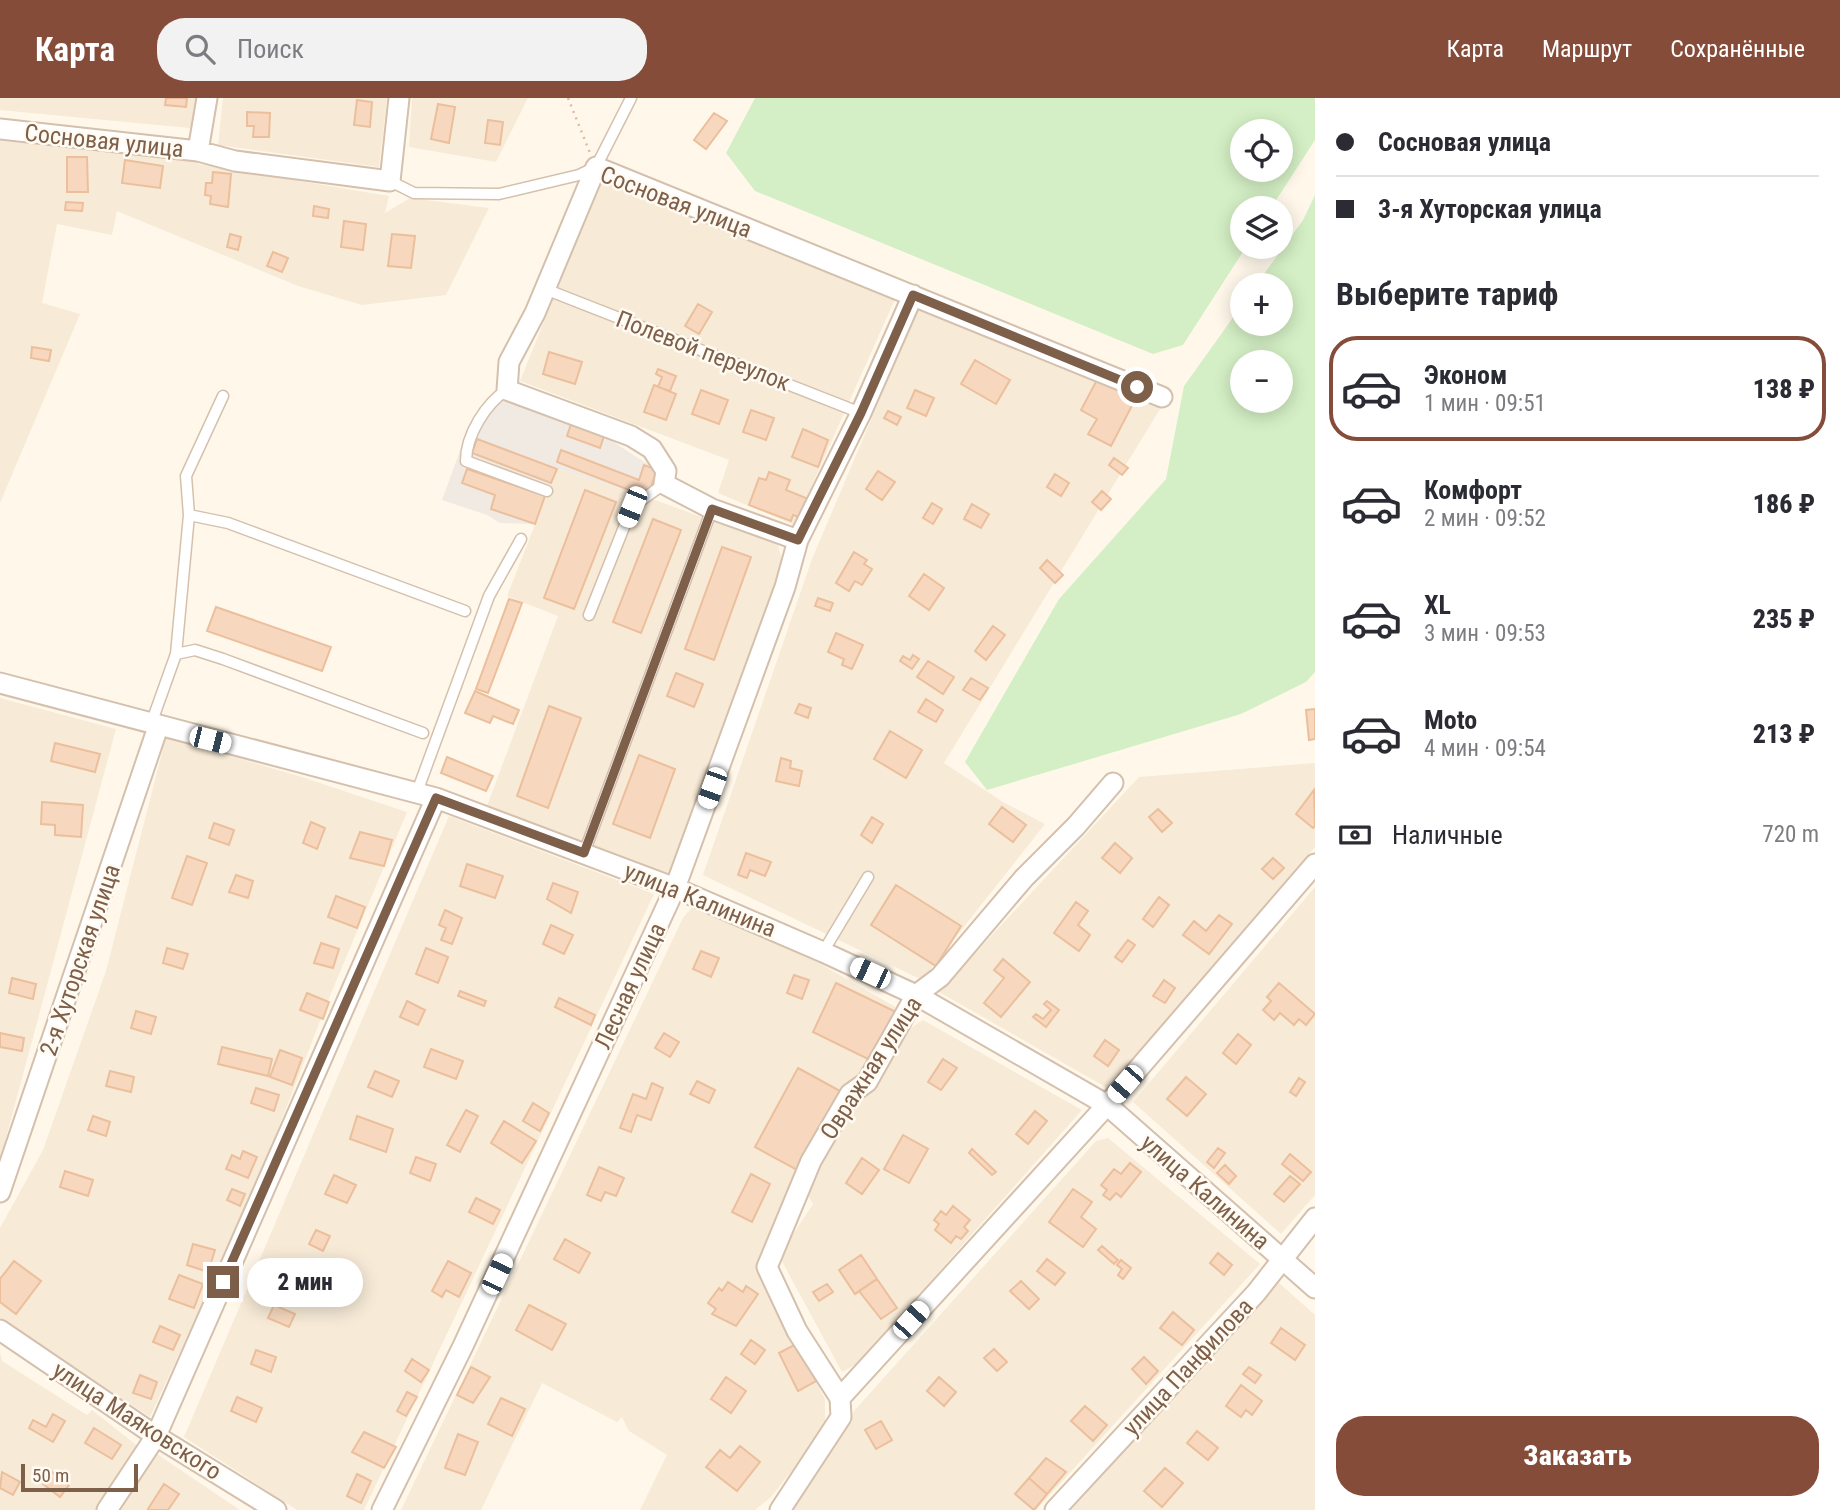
<!DOCTYPE html>
<html lang="ru">
<head>
<meta charset="utf-8">
<style>
	:root { --surface:#fff; --page:#f2f2f3; --text:#2b2b33; --muted:#7c7c81; --line:#e1e1e2; --accent:#864c3a }
	body { margin:0; font-family:"Roboto Condensed",sans-serif; background:var(--page); color:var(--text); height:100vh; display:flex; flex-direction:column; font-size:26px; white-space:nowrap }
	* { box-sizing:border-box; margin:0 }
	p { font-size:23px; color:var(--muted) }
	.icon { flex:none; width:38px; height:38px; fill:none; stroke:currentColor; stroke-width:2; stroke-linecap:round; stroke-linejoin:round }
	.map { position:relative; flex:1; overflow:hidden }
	.details { display:flex; flex-direction:column; background:var(--surface); width:525px }
	.details>* { flex:none }
	.banner { display:grid; align-content:center; height:154px; padding:0 21px; background:var(--surface) }
	.tools { position:absolute; left:1230px; top:21px; display:grid; gap:14px }
	.tools a { display:grid; place-items:center; width:63px; height:63px; border-radius:50%; background:var(--surface); box-shadow:0 4px 18px #0003; font-size:35px }
	.scale { position:absolute; left:21px; bottom:18px; width:117px; box-sizing:border-box; padding-left:7px; border:4px solid #7e5f49; border-top:0; font-size:19px; line-height:24px; white-space:nowrap; color:#7e5f49; -webkit-text-stroke:5px #fffbf3; paint-order:stroke }
	.end { position:absolute; width:32px; height:32px; margin:-16px; border:9px solid #7e5f49; background:#fff; box-shadow:0 0 0 4px #fff }
	.from { border-radius:50% }
	.bubble { position:absolute; height:49px; border-radius:24px; background:var(--surface); box-shadow:0 4px 18px #0003; font-size:23px; font-weight:800; line-height:49px; text-align:center }
	.car { position:absolute; width:21px; height:42px; margin:-21px -10px; border-radius:9px; box-shadow:0 0 5px 2px #0007; background:linear-gradient(#fff 24%,#345 0 40%,#fff 0 76%,#345 0 86%,#fff 0) }
	.banner b { display:flex; align-items:center; gap:24px; height:66px; font-size:26px }
	.banner b+b { border-top:2px solid var(--line) }
	.banner i { width:18px; height:18px; background:var(--text) }
	ul { padding:0; list-style:none }
	li { display:flex; align-items:center; gap:21px; height:105px; margin:0 14px 10px; padding:0 7px; border:4px solid transparent; border-radius:28px }
	li div { flex:1 }
	li b { display:block; font-size:26px }
	li em { font-style:normal; font-weight:800 }
	li.current { border-color:var(--accent) }
	li>.icon { width:63px; height:63px; stroke-width:1.5 }
	h2 { padding:0 21px; font-size:32px; line-height:84px }
	.pay { display:flex; align-items:center; gap:18px; height:77px; padding:0 21px; font-size:26px }
	.pay p { margin-inline-start:auto }
	.cta { display:flex; gap:14px; margin-top:auto; padding:14px 21px }
	.cta a { flex:1; height:80px; border-radius:28px; background:var(--accent); color:#fff; font-size:28px; font-weight:800; line-height:80px; text-align:center }
	header { display:flex; align-items:center; gap:42px; box-sizing:border-box; height:98px; padding:0 35px; background:var(--accent); color:#fff }
	header strong { font-size:33px }
	nav { display:flex; gap:38px; margin-inline-start:auto; font-size:24px }
	.search { width:490px; height:63px; background:var(--page); display:flex; align-items:center; gap:18px; box-sizing:border-box; padding:0 24px; border-radius:28px; color:var(--muted); font-size:26px }
	main { display:flex; flex:1; min-height:0 }
	.map>svg:first-child { display:block }
	.residential { fill:#f7ead7 }
	.industrial { fill:#f0eae3 }
	.green { fill:#d4efc5; fill-rule:evenodd }
	.building { fill:#f7d8be; stroke:#ecbf9c; stroke-width:2 }
	.lines { fill:none; stroke-linecap:round; stroke-linejoin:round }
	.service-casing { stroke:#d4c0ad; stroke-width:13 }
	.minor-casing { stroke:#d4c0ad; stroke-width:23 }
	.path { stroke:#debba0; stroke-width:2.5; stroke-dasharray:2 5; stroke-linecap:butt }
	.service { stroke:#fff; stroke-width:10 }
	.minor { stroke:#fff; stroke-width:19 }
	.route { stroke:#7e5f49; stroke-width:9 }
	.labels { text-anchor:middle; stroke-width:5; stroke-linejoin:round; paint-order:stroke }
	.street-label { font-size:24px; fill:#7e5f49; stroke:#fffbf3 }
</style>
</head>
<body>
<header>
<strong>Карта</strong>
<div class="search"><svg class="icon" aria-label="search" viewBox="0 0 24 24"><circle cx="10" cy="10" r="6"/><path d="M15 15l6 6"/></svg>Поиск</div>
<nav><a>Карта</a><a>Маршрут</a><a>Сохранённые</a></nav>
</header>
<main>
<div class="map">
<svg width="1315" height="1412" viewBox="0 0 1315 1412">
	<rect width="100%" height="100%" fill="#fff8ea"/>
	<!-- residential -->
	<path class="residential" d="M0,0H203L200,31L0,12Z
		M223,0H387L379,69L218,47Z
		M412,0H528L496,64L409,49Z
		M0,38L198,60V66L389,98L385,115L410,100L489,110L446,197L362,207L298,188L117,113L112,137L57,126L42,205L80,216L0,405Z
		M602,80L896,199L794,427L718,395L729,362L520,283Z
		M919,209L1160,311L944,665L1003,704L1045,726L922,882L703,777L812,461Z
		M557,371L647,399L778,447L783,466L668,777L487,708L558,518L507,498Z
		M0,600L116,631L0,1062Z
		M166,639L302,679L407,714L327,905L252,1098L150,1319L0,1220V1130L43,1052L106,873Z
		M1315,665V749L1109,991L939,894L1139,679Z
		M449,718L654,796L364,1412H297L184,1339Z
		M1315,789V1097L1281,1136L1133,1004Z
		M694,807L782,844L899,911L758,1169L825,1301V1331L771,1399L755,1412H640L667,1357L629,1333L622,1319L617,1324L542,1285L481,1412H401L683,820Z
		M923,922L1082,1012L858,1265L842,1274L779,1158L813,1106L804,1091L857,999L906,933Z
		M1108,1040L1260,1166L1036,1412H792L843,1336L854,1313L1096,1043Z
		M1278,1184L1315,1217V1412H1071Z
		M0,1254L2,1263L87,1317L92,1312L139,1349L100,1412H0Z
		M154,1354L240,1412H121Z"/>
	<!-- industrial -->
	<path class="industrial" d="M505,298L604,338L657,372L647,399L557,371L535,426L500,425L487,417L442,402L465,339Z"/>
	<!-- green -->
	<path class="green" d="M755,0H1315V42L1271,110H1242V149H1246L1183,247L1153,256L755,93L726,55ZM1242,33H1281V72H1242Z
		M1315,97V574L1306,584L1241,616L987,692L965,664L1059,501L1166,381L1184,288L1242,207V226H1281V187H1256L1303,122ZM1242,264H1281V303H1242Z"/>
	<!-- building -->
	<path class="building" d="M166,0H187L186,9L165,7Z
		M357,2L372,4L370,29L354,27Z
		M438,6L455,9L449,45L431,41Z
		M247,14L270,15L269,39H253L254,28H247Z
		M714,15L727,23L706,51L694,42Z
		M488,22L503,24L500,47L485,45Z
		M67,59H87L88,94H67Z
		M125,62L163,68L160,90L122,85Z
		M213,74L231,76L228,109L210,106L211,98L205,97L206,85H212Z
		M66,104L83,105L82,113L65,112Z
		M314,108L329,111L328,120L313,118Z
		M344,123L366,126L363,152L341,149Z
		M230,136L241,139L238,152L227,149Z
		M392,136L415,138L411,170L388,168Z
		M273,154L288,160L282,174L267,168Z
		M698,206L712,214L699,236L685,228Z
		M32,249L51,252L49,263L31,260Z
		M549,254L582,264L575,286L543,276Z
		M975,262L1010,282L996,306L961,286Z
		M658,271L676,278L670,293L658,289L662,279L656,276Z
		M1099,278L1137,298L1111,348L1088,336L1097,321L1081,312Z
		M654,287L676,296L666,322L644,314Z
		M701,292L728,302L719,326L692,316Z
		M915,292L934,300L926,318L907,310Z
		M751,312L774,320L766,342L743,334Z
		M888,313L901,319L897,327L884,320Z
		M571,326L604,338L600,350L567,338Z
		M803,331L828,342L818,369L792,359Z
		M477,341L557,371L551,385L472,355Z
		M561,352L639,382L644,367L657,372L647,399L557,364Z
		M1114,360L1128,370L1122,377L1109,367Z
		M467,371L545,398L535,426L491,411L495,397L462,385Z
		M878,373L895,384L882,402L866,391Z
		M769,374L790,382L786,392L811,402L804,421L793,417L791,423L749,407L759,380L766,382Z
		M1055,376L1069,385L1061,398L1047,389Z
		M585,392L616,404L574,511L544,500Z
		M1102,393L1111,401L1101,412L1092,404Z
		M932,405L942,411L933,426L923,420Z
		M972,406L989,416L981,430L964,421Z
		M653,421L681,432L641,535L613,524Z
		M722,449L751,459L714,562L685,551Z
		M854,454L867,462L864,466L872,471L862,487L855,483L849,493L836,485Z
		M1047,462L1063,477L1055,485L1040,470Z
		M924,476L944,490L929,512L909,498Z
		M818,500L833,505L830,513L815,508Z
		M509,501L522,505L488,595L476,591Z
		M216,509L331,549L322,573L207,533Z
		M993,528L1005,537L986,562L975,553Z
		M836,535L863,547L852,571L842,567L844,561L828,554Z
		M913,557L919,561L912,571L900,563L903,558L910,562Z
		M928,563L954,579L943,596L917,579Z
		M676,575L703,586L694,609L667,598Z
		M971,580L988,590L980,602L963,592Z
		M475,593L519,612L513,626L493,618L490,625L465,615Z
		M926,601L943,612L936,624L918,614Z
		M799,606L811,610L808,620L795,615Z
		M549,608L581,620L548,710L517,698Z
		M1315,611V641L1309,642L1306,612Z
		M890,633L922,652L906,680L874,661Z
		M55,645L100,656L95,674L51,663Z
		M639,657L675,671L650,740L613,726Z
		M447,659L493,678L486,693L441,675Z
		M781,660L791,663L790,670L802,673L799,688L776,683Z
		M1314,692L1315,728L1313,730L1296,716Z
		M42,704L83,707L81,739L55,737V727L41,726Z
		M1002,709L1026,727L1013,744L989,726Z
		M1158,711L1172,725L1162,734L1149,719Z
		M872,719L883,726L872,745L861,737Z
		M311,724L325,730L317,751L303,745Z
		M214,725L234,732L229,747L209,740Z
		M360,734L392,742L384,768L350,760Z
		M1115,745L1132,760L1120,775L1102,760Z
		M746,755L771,764L765,778L750,772L747,780L738,777Z
		M187,758L207,765L192,807L172,800Z
		M1273,760L1284,770L1273,781L1262,771Z
		M467,766L503,778L495,800L460,788Z
		M236,777L253,783L248,800L229,794Z
		M553,785L578,794L571,815L547,801Z
		M896,787L961,828L936,868L871,827Z
		M336,798L365,809L357,830L328,819Z
		M1159,799L1169,807L1153,829L1143,821Z
		M1076,804L1088,813L1078,827L1090,837L1079,853L1054,835Z
		M445,812L462,820L452,846L441,842L446,830L439,827Z
		M1219,817L1232,826L1209,856L1183,837L1194,823L1206,833Z
		M551,827L573,837L564,856L543,846Z
		M1128,842L1135,847L1122,864L1115,859Z
		M321,845L339,851L333,870L314,865Z
		M167,850L188,856L183,871L163,865Z
		M426,850L448,859L438,885L416,876Z
		M701,853L719,860L711,879L693,871Z
		M1003,861L1030,884L1001,919L984,905L1004,880L994,872Z
		M794,877L809,882L802,901L787,895Z
		M12,880L36,886L33,901L9,895Z
		M1164,882L1175,890L1165,905L1153,898Z
		M836,885L896,914L872,963L813,934Z
		M1279,885L1315,916L1306,927L1299,921L1294,927L1280,915L1274,922L1263,912L1271,903L1267,899Z
		M460,893L486,903L484,908L458,898Z
		M307,895L329,904L323,921L300,912Z
		M559,900L595,917L591,927L555,909Z
		M407,903L425,912L418,927L400,919Z
		M1047,903L1059,912L1046,929L1033,919L1036,916L1043,921L1051,912L1044,906Z
		M136,913L156,919L151,936L131,930Z
		M0,935L24,940L22,953L0,949Z
		M664,935L679,944L670,959L655,950Z
		M1238,936L1251,947L1236,966L1223,955Z
		M1105,942L1119,952L1108,968L1094,958Z
		M222,949L272,961L268,978L218,966Z
		M431,951L463,963L456,981L424,969Z
		M280,952L302,960L292,987L270,979Z
		M943,961L957,970L941,992L928,984Z
		M798,970L840,993L797,1072L755,1049Z
		M110,973L134,979L131,994L106,988Z
		M375,973L399,983L392,999L368,989Z
		M1186,979L1206,996L1187,1018L1167,1001Z
		M1299,980L1305,984L1296,998L1290,994Z
		M697,983L715,992L709,1005L690,996Z
		M652,985L663,990L651,1022L637,1017L631,1034L620,1030L633,996L646,1001Z
		M256,990L279,997L274,1013L251,1005Z
		M533,1005L549,1015L540,1033L523,1023Z
		M466,1012L478,1018L460,1054L447,1047Z
		M1035,1013L1047,1023L1028,1046L1016,1036Z
		M93,1018L110,1024L106,1038L88,1032Z
		M357,1018L393,1031L386,1054L350,1041Z
		M504,1023L536,1043L522,1065L491,1045Z
		M903,1037L928,1051L909,1085L884,1071Z
		M1218,1050L1225,1055L1214,1070L1207,1064Z
		M972,1051L996,1074L992,1077L969,1055Z
		M243,1053L257,1059L248,1080L226,1071L232,1057L240,1061Z
		M1290,1056L1311,1074L1303,1083L1282,1066Z
		M416,1059L436,1066L430,1083L410,1075Z
		M862,1060L879,1072L862,1096L846,1085Z
		M1130,1065L1141,1074L1121,1099L1116,1095L1110,1102L1103,1097L1107,1092L1101,1087L1114,1071L1121,1076Z
		M1225,1067L1236,1078L1229,1086L1217,1075Z
		M599,1069L624,1080L616,1098L605,1094L601,1103L587,1097Z
		M65,1073L93,1082L88,1098L60,1089Z
		M751,1076L770,1086L752,1124L732,1114Z
		M334,1077L356,1087L347,1105L325,1096Z
		M1290,1078L1300,1086L1284,1104L1274,1096Z
		M232,1091L245,1096L240,1108L227,1102Z
		M1073,1091L1092,1104L1081,1119L1096,1131L1083,1149L1049,1124Z
		M476,1100L500,1112L493,1126L469,1114Z
		M953,1108L970,1122L964,1129L968,1133L961,1141L956,1138L951,1145L935,1132L939,1126L934,1122L941,1113L946,1117Z
		M316,1132L330,1138L323,1153L309,1146Z
		M565,1141L590,1155L579,1175L554,1161Z
		M193,1146L215,1152L208,1174L187,1167Z
		M1102,1148L1118,1162L1114,1166L1098,1152Z
		M1218,1155L1232,1167L1224,1177L1210,1165Z
		M861,1157L877,1181L855,1196L839,1172Z
		M1047,1161L1065,1175L1055,1187L1037,1173Z
		M1121,1162L1131,1170L1123,1181L1118,1177L1122,1171L1117,1167Z
		M14,1163L41,1183L16,1216L0,1204V1181Z
		M448,1163L471,1175L459,1199L446,1192L442,1199L432,1193Z
		M179,1177L203,1186L194,1210L169,1201Z
		M877,1181L897,1210L881,1221L859,1193Z
		M1021,1183L1039,1201L1029,1211L1010,1193Z
		M728,1184L743,1194L746,1188L758,1196L736,1228L712,1216L716,1211L708,1205L719,1190L722,1193Z
		M827,1186L833,1194L819,1203L813,1194Z
		M274,1207L295,1216L289,1229L268,1220Z
		M529,1207L566,1226L552,1252L516,1232Z
		M1173,1214L1194,1232L1182,1247L1160,1230Z
		M160,1228L180,1237L173,1252L153,1244Z
		M1281,1230L1305,1247L1295,1262L1271,1245Z
		M751,1242L765,1252L755,1266L741,1256Z
		M796,1246L816,1283L798,1293L779,1255Z
		M994,1251L1007,1264L997,1273L984,1260Z
		M256,1252L276,1259L271,1274L251,1266Z
		M1144,1259L1158,1273L1146,1286L1132,1271Z
		M412,1261L429,1272L421,1284L405,1273Z
		M471,1269L490,1279L473,1305L457,1297Z
		M1249,1269L1261,1277L1255,1285L1243,1276Z
		M140,1277L157,1284L151,1301L133,1295Z
		M726,1279L746,1293L731,1315L711,1301Z
		M939,1279L956,1294L944,1308L927,1293Z
		M1241,1287L1262,1303L1252,1317L1246,1312L1241,1319L1226,1308Z
		M407,1294L417,1299L406,1318L397,1313Z
		M237,1299L262,1310L256,1324L231,1313Z
		M501,1300L525,1311L512,1338L488,1326Z
		M1085,1308L1107,1327L1093,1343L1071,1323Z
		M53,1316L65,1323L53,1344L29,1330L33,1322L46,1329Z
		M881,1323L892,1342L876,1351L865,1332Z
		M94,1330L121,1347L112,1361L85,1345Z
		M1197,1333L1218,1350L1208,1362L1187,1345Z
		M364,1334L396,1349L384,1370L352,1354Z
		M458,1336L478,1344L465,1377L445,1370Z
		M740,1348L760,1364L737,1393L706,1369L720,1352L730,1360Z
		M1046,1360L1066,1374L1047,1396L1029,1380Z
		M1165,1370L1183,1385L1162,1409L1144,1393Z
		M2,1374L20,1384L13,1397L0,1390Z
		M52,1374L69,1387L60,1399L43,1386Z
		M357,1376L371,1383L361,1405L347,1398Z
		M1029,1380L1047,1396L1034,1412L1015,1396Z
		M164,1386L179,1396L168,1412H150L148,1411Z"/>
	<g class="lines">
		<defs>
			<path id="service" d="M390,83L414,95L499,96L579,77L596,69L631,0
				M545,191L861,315
				M507,292C486,305 466,337 466,363L547,393
				M189,417L228,425L465,513
				M589,517L632,409L664,386
				M176,556L195,552L223,561L423,635
				M151,626L176,556L189,417L186,378L223,298
				M417,694L489,498L521,441
				M584,755L712,411
				M823,854L868,779"/>
			<path id="minor" d="M0,31L198,53L235,63L390,83L399,0
				M198,53L207,0
				M798,442L712,411L664,386L666,373L652,351L631,338L507,292L509,264L535,215L596,69L1162,299
				M0,585L436,700L675,790L823,854L916,897L1107,1007L1315,1190
				M0,1094L158,629
				M0,1232L156,1338L276,1412
				M840,1300L797,1233L767,1169L811,1063L850,996L867,984L916,897L940,879L1024,780L1076,728L1113,685
				M107,1412L156,1338L436,700
				M382,1412L463,1248L675,790L785,489L798,442L861,315L913,197
				M780,1412L841,1319L840,1300L1107,1007L1315,766
				M1055,1412L1256,1195L1315,1120"/>
		</defs>
		<!-- service casing -->
		<use href="#service" class="service-casing"/>
		<!-- minor casing -->
		<use href="#minor" class="minor-casing"/>
		<!-- path -->
		<path class="path" d="M568,0L590,55"/>
		<!-- service -->
		<use href="#service" class="service"/>
		<!-- minor -->
		<use href="#minor" class="minor"/>
	</g>
	<g class="lines">
		<!-- route -->
		<path class="route" d="M223,1184L436,700L584,755L712,411L798,442L861,315L913,197L1137,289"/>
	</g>
	<g class="labels">
		<!-- street labels -->
		<g class="street-label">
			<text transform="translate(104 43) rotate(6)" y="8">Сосновая улица</text>
			<text transform="translate(676 104) rotate(21)" y="8">Сосновая улица</text>
			<text transform="translate(703 253) rotate(21)" y="8">Полевой переулок</text>
			<text transform="translate(700 802) rotate(22)" y="8">улица Калинина</text>
			<text transform="translate(80 862) rotate(-71)" y="8">2-я Хуторская улица</text>
			<text transform="translate(630 888) rotate(-65)" y="8">Лесная улица</text>
			<text transform="translate(871 970) rotate(-57)" y="8">Овражная улица</text>
			<text transform="translate(1205 1094) rotate(41)" y="8">улица Калинина</text>
			<text transform="translate(1188 1269) rotate(-47)" y="8">улица Панфилова</text>
			<text transform="translate(137 1323) rotate(33)" y="8">улица Маяковского</text>
		</g>
	</g>
</svg>
<div class="tools">
<a><svg class="icon" aria-label="locate" viewBox="0 0 24 24"><circle cx="12" cy="12" r="6"/><path d="M12 2v4M12 18v4M2 12h4M18 12h4"/></svg></a>
<a><svg class="icon" aria-label="layers" viewBox="0 0 24 24"><path d="M12 4l9 5-9 5-9-5zM3 14l9 5 9-5"/></svg></a>
<a>+</a>
<a>−</a>
</div>
<div class="scale">50 m</div>
<i class="end from" style="left:1137px;top:289px"></i>
<i class="end" style="left:223px;top:1184px"></i>
<div class="bubble" style="left:247px;top:1160px;width:116px">2 мин</div>
<i class="car" style="left:632px;top:409px;rotate:202deg"></i>
<i class="car" style="left:210px;top:642px;rotate:104deg"></i>
<i class="car" style="left:712px;top:690px;rotate:200deg"></i>
<i class="car" style="left:870px;top:875px;rotate:295deg"></i>
<i class="car" style="left:1125px;top:986px;rotate:221deg"></i>
<i class="car" style="left:497px;top:1176px;rotate:25deg"></i>
<i class="car" style="left:911px;top:1222px;rotate:42deg"></i>
</div>
<section class="details">
<div class="banner">
<b><i class="from"></i>Сосновая улица</b>
<b><i></i>3-я Хуторская улица</b>
</div>
<h2>Выберите тариф</h2>
<ul>
<li class="current"><svg class="icon" aria-label="car" viewBox="0 0 24 24"><path d="M5 17H2v-5l4-1 3-4h7l3 4 3 1v5h-3M9 17h6M6 11h13"/><circle cx="7" cy="17" r="2"/><circle cx="17" cy="17" r="2"/></svg><div><b>Эконом</b><p>1 мин · 09:51</p></div><em>138 ₽</em></li>
<li><svg class="icon" aria-label="car" viewBox="0 0 24 24"><path d="M5 17H2v-5l4-1 3-4h7l3 4 3 1v5h-3M9 17h6M6 11h13"/><circle cx="7" cy="17" r="2"/><circle cx="17" cy="17" r="2"/></svg><div><b>Комфорт</b><p>2 мин · 09:52</p></div><em>186 ₽</em></li>
<li><svg class="icon" aria-label="car" viewBox="0 0 24 24"><path d="M5 17H2v-5l4-1 3-4h7l3 4 3 1v5h-3M9 17h6M6 11h13"/><circle cx="7" cy="17" r="2"/><circle cx="17" cy="17" r="2"/></svg><div><b>XL</b><p>3 мин · 09:53</p></div><em>235 ₽</em></li>
<li><svg class="icon" aria-label="car" viewBox="0 0 24 24"><path d="M5 17H2v-5l4-1 3-4h7l3 4 3 1v5h-3M9 17h6M6 11h13"/><circle cx="7" cy="17" r="2"/><circle cx="17" cy="17" r="2"/></svg><div><b>Moto</b><p>4 мин · 09:54</p></div><em>213 ₽</em></li>
</ul>
<div class="pay"><svg class="icon" aria-label="cash" viewBox="0 0 24 24"><path d="M3 7h18v10H3z"/><circle cx="12" cy="12" r="2"/></svg>Наличные<p>720 m</p></div>
<div class="cta"><a>Заказать</a></div>
</section>
</main>
</body>
</html>
